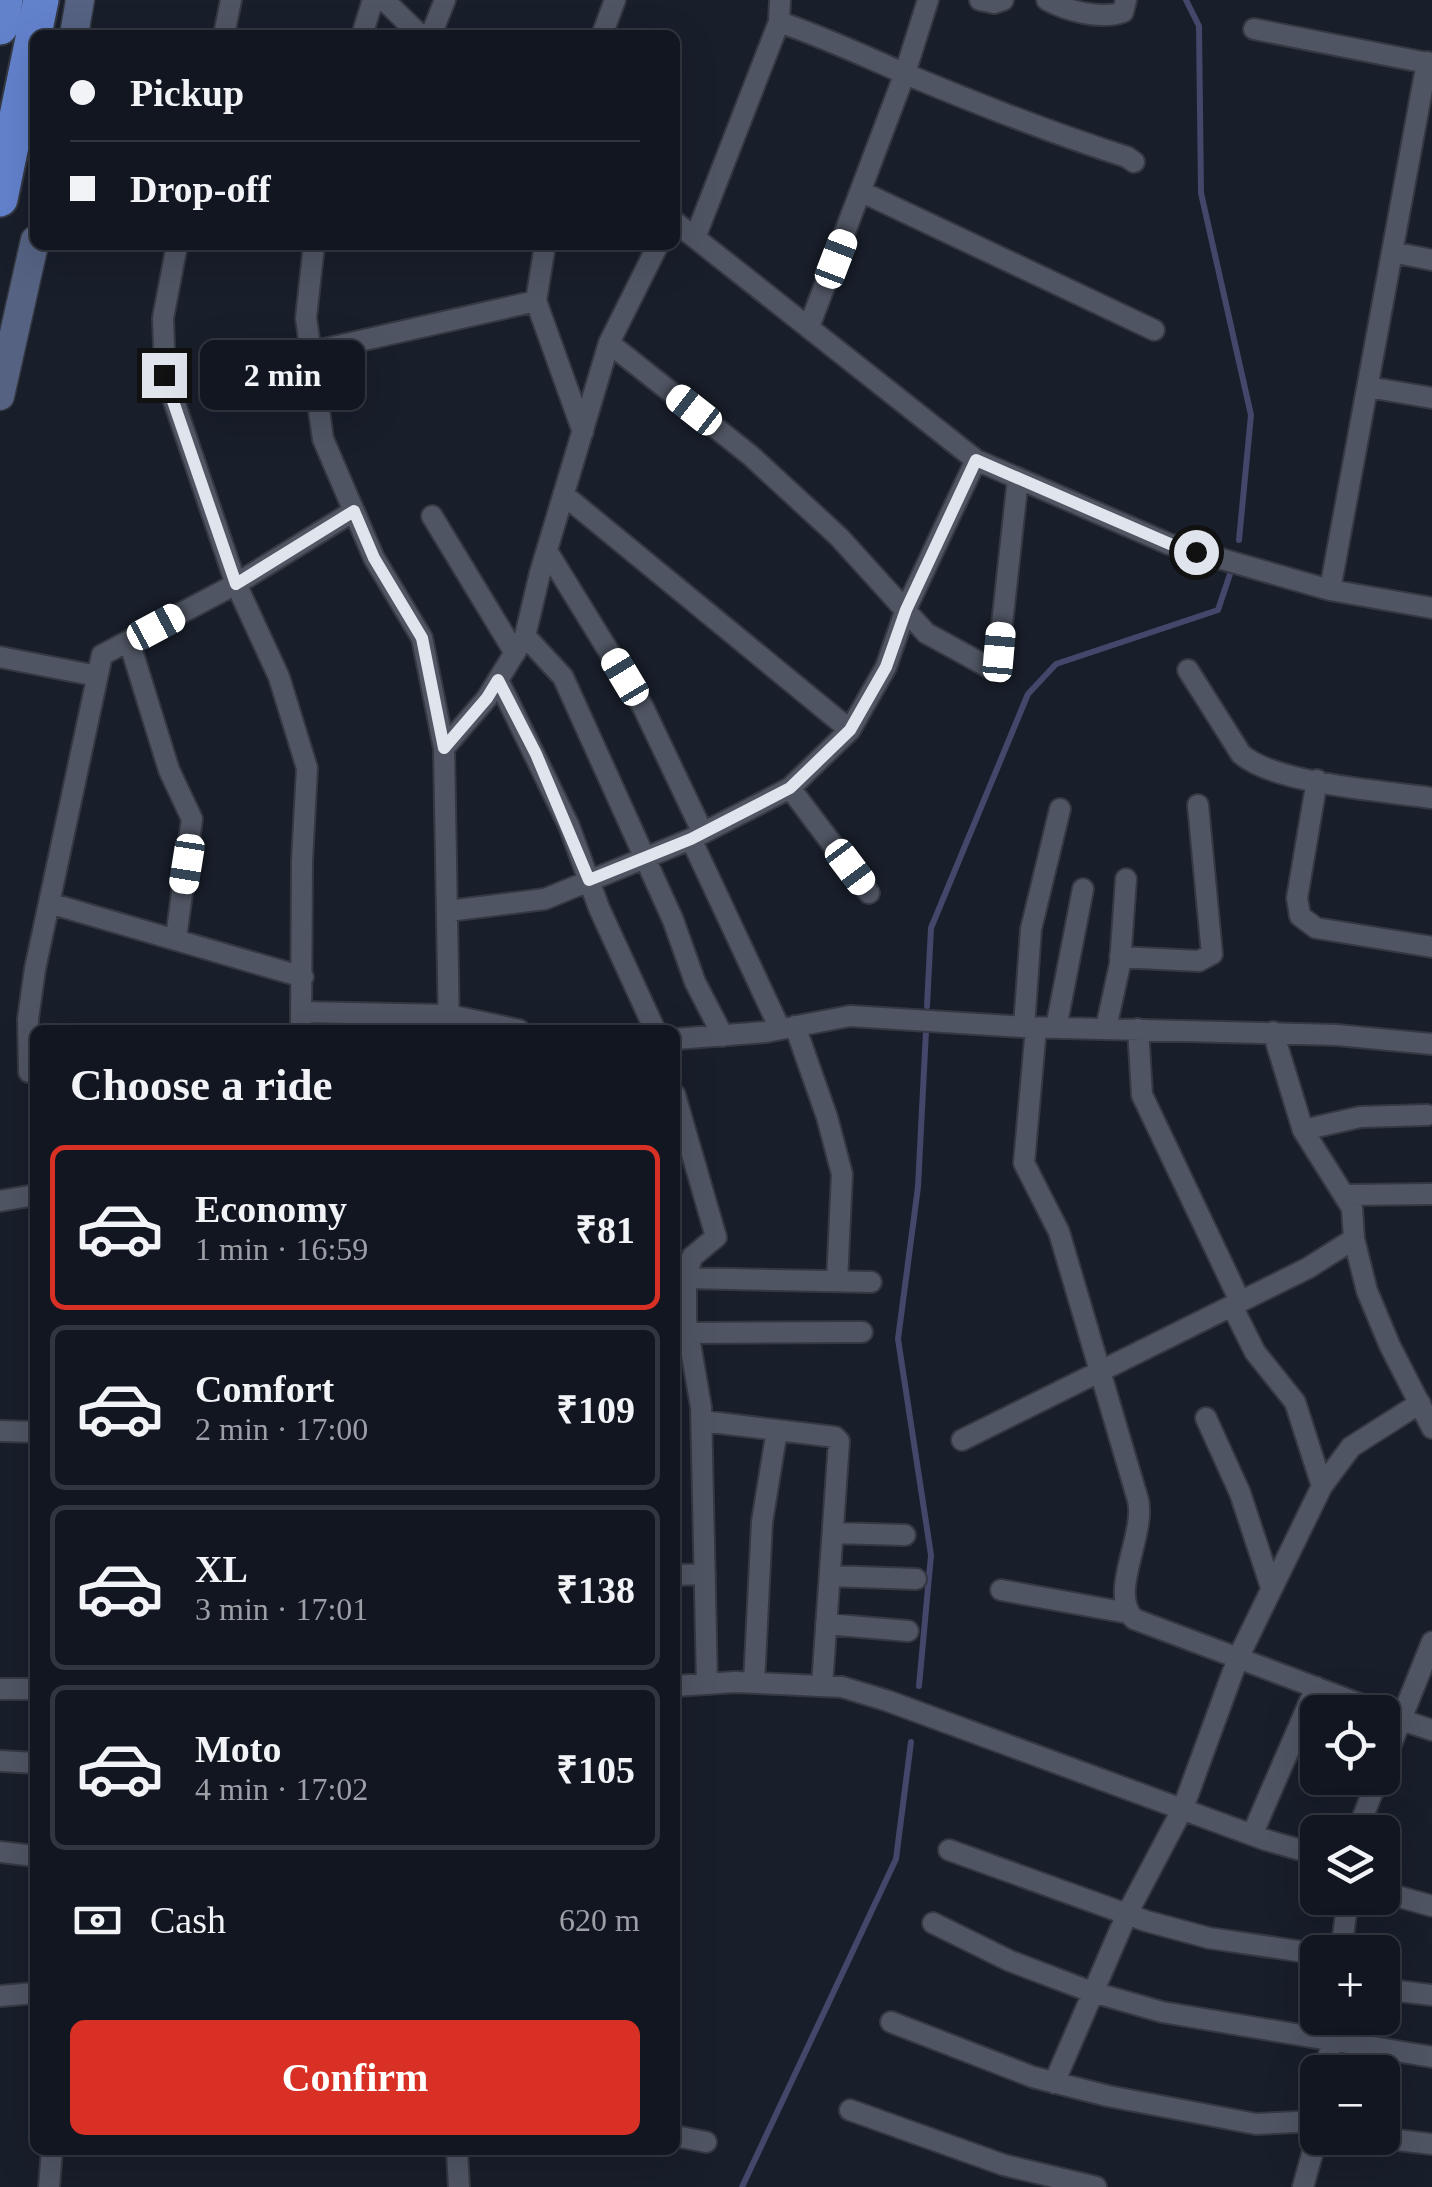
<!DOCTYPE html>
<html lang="en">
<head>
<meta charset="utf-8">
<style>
	:root { --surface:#121620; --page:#1f232d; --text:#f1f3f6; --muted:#9c9fa5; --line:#31353e; --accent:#d93025 }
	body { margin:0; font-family:Georgia,serif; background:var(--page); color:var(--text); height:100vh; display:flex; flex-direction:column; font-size:38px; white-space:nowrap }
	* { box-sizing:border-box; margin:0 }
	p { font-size:32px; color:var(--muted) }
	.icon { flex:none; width:55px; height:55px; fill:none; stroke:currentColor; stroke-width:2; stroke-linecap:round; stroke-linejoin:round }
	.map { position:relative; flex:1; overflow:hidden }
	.sheet { position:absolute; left:30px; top:1025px; width:650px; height:1130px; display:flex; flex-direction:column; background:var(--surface); border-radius:15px; box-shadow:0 10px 40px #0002,0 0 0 2px var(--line) }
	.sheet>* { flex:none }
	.banner { position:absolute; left:30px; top:30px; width:650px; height:220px; border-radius:15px; box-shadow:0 10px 40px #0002,0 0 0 2px var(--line); display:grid; align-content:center; height:220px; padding:0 40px; background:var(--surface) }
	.tools { position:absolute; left:1300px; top:1695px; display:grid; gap:20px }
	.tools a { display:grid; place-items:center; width:100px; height:100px; border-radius:15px; background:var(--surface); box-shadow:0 10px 40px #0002,0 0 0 2px var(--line); font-size:50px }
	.end { position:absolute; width:45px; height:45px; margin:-22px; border:12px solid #e0e4ec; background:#111; box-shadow:0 0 0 5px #111 }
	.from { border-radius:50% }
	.bubble { position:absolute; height:70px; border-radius:15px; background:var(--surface); box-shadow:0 10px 40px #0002,0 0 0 2px var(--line); font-size:32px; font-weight:600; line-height:70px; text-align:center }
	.car { position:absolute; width:30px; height:60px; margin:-30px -15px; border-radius:12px; box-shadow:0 0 8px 2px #0007; background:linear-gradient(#fff 24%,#345 0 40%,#fff 0 76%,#345 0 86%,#fff 0) }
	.banner b { display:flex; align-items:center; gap:35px; height:95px; font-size:38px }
	.banner b+b { border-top:2px solid var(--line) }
	.banner i { width:25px; height:25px; background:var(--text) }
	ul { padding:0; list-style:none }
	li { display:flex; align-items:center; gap:30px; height:165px; margin:0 20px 15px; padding:0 20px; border:5px solid var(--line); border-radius:15px }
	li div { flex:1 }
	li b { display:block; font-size:38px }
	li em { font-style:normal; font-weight:600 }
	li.on { border-color:var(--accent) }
	li>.icon { width:90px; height:90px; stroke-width:1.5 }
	h2 { padding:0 40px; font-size:45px; line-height:120px }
	.pay { display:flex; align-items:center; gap:25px; height:110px; padding:0 40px; font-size:38px }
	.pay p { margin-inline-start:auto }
	.button { display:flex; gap:20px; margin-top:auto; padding:20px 40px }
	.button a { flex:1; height:115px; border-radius:15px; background:var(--accent); color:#fff; font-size:40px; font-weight:600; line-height:115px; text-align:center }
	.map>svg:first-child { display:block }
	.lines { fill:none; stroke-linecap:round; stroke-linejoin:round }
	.stream { stroke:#44466a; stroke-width:6 }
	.street-casing { stroke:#343842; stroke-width:24 }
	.secondary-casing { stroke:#343842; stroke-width:31 }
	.highway-casing { stroke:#343842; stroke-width:39 }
	.street { stroke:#4f5563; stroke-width:20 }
	.secondary { stroke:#556282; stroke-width:28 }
	.highway { stroke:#6282cc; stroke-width:35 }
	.route { stroke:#e0e4ec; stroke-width:12 }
</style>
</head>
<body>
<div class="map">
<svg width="1432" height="2187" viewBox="0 0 1432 2187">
	<rect width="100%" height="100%" fill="#181e2a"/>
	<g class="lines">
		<!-- stream -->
		<path class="stream" d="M1186,0L1199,26L1201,193L1251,415L1239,540
			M927,1006L931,928L1028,694L1056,664L1218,610L1231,571
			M919,1686L931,1555L898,1339L918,1187L926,1031
			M742,2187L896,1859L911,1742"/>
		<defs>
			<path id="street" d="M384,0L420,35
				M780,0L779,22C821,36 860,54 901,72C975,103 1051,133 1127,157L1134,162
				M980,0L994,3L1003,0
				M1047,0C1067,11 1101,20 1123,12L1126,0
				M1254,29L1432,64
				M224,35L231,0
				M362,35L373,0
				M431,35L445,0
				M602,35L615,0
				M862,192L1154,330
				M675,222L976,460L1169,544L1330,590L1432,608
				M695,238L779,22
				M177,245L163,318L165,375L236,584L279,677L307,768L302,861L301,1030
				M314,245L306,318L323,439L374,558L422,638L444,748L449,1030
				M545,245L536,301L583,432
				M1392,252L1432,260
				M809,327L905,73L928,0
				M609,343L750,455L839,537L926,633L990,668L999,652L1018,478
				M311,352L536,301
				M1368,387L1432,398
				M564,495L850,730
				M432,516L515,653
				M547,551L643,707L703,833
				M1330,590L1427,62
				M525,636L563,677L673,920L695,982L723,1036
				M129,641L169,770L192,819L176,938
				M0,657L97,676
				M1188,670L1241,754C1275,784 1384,791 1432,798
				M498,680L569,826L599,908L655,1030
				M444,748L487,698L525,636L540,573L609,343L658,245
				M1317,780L1297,898L1300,916L1316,928L1432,947
				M790,788L869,893
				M691,839L780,1029
				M49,903L303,977
				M448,911L545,899L691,839L790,788L850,730L886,667L906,609L976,460
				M1120,957L1199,961L1212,954L1198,805
				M302,1012L449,1015L519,1030
				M795,1026L827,1117L842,1174L837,1281
				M1024,1027L1031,929L1060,809
				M1036,1028L1024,1163L1059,1232L1138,1500C1146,1535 1108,1593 1134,1619L1238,1658L1183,1808L1127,1914L1054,2083
				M1056,1028L1083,889
				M1106,1028L1120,964L1126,879
				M1138,1029L1142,1095L1240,1301
				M1273,1032L1303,1130L1352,1208L1354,1239L1367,1291L1390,1346L1432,1428
				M675,1039L766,1032L850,1016L1024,1027L1337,1035L1432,1044
				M29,1072L28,1019L35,969L102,655L236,584L354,511
				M675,1095L716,1237L692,1257L686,1278V1320L701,1407L707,1684
				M1303,1130L1360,1117L1427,1115
				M1346,1195L1432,1194
				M0,1201L35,1195
				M686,1278L871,1282
				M1232,1306L1255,1352L1295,1402L1322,1486L1351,1447L1420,1403
				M688,1333L862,1332
				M1206,1418L1240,1493L1271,1587
				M702,1421L835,1437L839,1441L822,1686
				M0,1431L35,1432
				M962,1440L1308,1268L1354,1239
				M1322,1486L1238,1658L1381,1712
				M833,1533L905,1535
				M675,1575L705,1574
				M830,1576L916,1579
				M1001,1590L1128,1613
				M826,1624L908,1631
				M754,1683L762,1522L777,1430
				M675,1686L735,1682L842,1687L888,1701L1266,1840L1318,1855
				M0,1689H35
				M1389,1716L1432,1730
				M0,1761L35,1763
				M1382,1767L1432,1642
				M1357,1832L1378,1778
				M1252,1835L1316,1687
				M949,1850L1146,1921L1209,1938L1318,1954
				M0,1852L35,1856
				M1382,1892L1432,1906
				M933,1923L1010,1961L1089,1991L1162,2012L1432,2057
				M1341,1952L1348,1898
				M1382,1989L1432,1995
				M0,1996L35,1993
				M891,2022L1033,2077L1108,2096L1256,2124L1318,2121
				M1327,2072L1333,2018
				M850,2110L1004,2165L1096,2187
				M675,2136L706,2142
				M1380,2138L1432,2144
				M457,2150L459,2187
				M49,2187L52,2150
				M1303,2187L1318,2133"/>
			<path id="secondary" d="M74,35L80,0
				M0,396L35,240"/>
			<path id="highway" d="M0,27L5,0
				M0,199L41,0"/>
		</defs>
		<!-- street casing -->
		<use href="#street" class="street-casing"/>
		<!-- secondary casing -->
		<use href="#secondary" class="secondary-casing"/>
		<!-- highway casing -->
		<use href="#highway" class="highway-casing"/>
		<!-- street -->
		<use href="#street" class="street"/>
		<!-- secondary -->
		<use href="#secondary" class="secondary"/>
		<!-- highway -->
		<use href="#highway" class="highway"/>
	</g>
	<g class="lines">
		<!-- route -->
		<path class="route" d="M164,375L236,584L354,511L374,558L422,638L444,748L487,698L498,680L536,754L589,880L691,839L790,788L850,730L886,667L906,610L976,460L1170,544L1196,552"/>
	</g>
</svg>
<div class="tools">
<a><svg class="icon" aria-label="locate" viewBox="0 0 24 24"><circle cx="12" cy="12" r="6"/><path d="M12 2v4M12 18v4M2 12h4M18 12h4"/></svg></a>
<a><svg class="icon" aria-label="layers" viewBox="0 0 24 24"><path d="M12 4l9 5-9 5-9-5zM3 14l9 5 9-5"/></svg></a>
<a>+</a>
<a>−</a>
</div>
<i class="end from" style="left:1196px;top:552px"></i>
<i class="end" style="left:164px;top:375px"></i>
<div class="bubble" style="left:200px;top:340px;width:165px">2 min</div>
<i class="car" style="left:836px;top:259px;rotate:21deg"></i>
<i class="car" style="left:694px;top:410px;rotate:308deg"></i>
<i class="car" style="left:156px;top:627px;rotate:62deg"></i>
<i class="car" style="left:999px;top:652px;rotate:5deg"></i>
<i class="car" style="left:625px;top:677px;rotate:329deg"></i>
<i class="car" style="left:187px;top:864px;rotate:189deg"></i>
<i class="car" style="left:850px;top:867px;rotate:143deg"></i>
<div class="banner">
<b><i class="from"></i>Pickup</b>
<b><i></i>Drop-off</b>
</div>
<section class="sheet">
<h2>Choose a ride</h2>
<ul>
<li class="on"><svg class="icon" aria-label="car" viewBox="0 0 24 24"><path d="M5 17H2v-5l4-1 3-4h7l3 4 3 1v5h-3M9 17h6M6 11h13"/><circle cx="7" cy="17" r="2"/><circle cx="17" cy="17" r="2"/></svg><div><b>Economy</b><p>1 min · 16:59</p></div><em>₹81</em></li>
<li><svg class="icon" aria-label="car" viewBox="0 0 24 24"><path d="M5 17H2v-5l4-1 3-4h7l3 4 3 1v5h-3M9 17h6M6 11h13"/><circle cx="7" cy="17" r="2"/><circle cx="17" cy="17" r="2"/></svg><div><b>Comfort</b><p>2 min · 17:00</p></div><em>₹109</em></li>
<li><svg class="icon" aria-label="car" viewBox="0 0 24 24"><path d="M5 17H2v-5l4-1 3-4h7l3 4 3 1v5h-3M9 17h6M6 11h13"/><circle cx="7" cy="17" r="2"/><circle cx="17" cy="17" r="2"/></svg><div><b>XL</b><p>3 min · 17:01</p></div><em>₹138</em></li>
<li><svg class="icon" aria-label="car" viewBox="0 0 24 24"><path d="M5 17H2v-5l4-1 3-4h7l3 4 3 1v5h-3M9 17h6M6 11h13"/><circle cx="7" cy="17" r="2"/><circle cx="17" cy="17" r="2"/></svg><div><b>Moto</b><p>4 min · 17:02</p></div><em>₹105</em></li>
</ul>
<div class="pay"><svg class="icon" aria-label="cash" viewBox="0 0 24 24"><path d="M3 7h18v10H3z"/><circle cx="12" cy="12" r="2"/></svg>Cash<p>620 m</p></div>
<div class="button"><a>Confirm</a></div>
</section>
</div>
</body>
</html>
